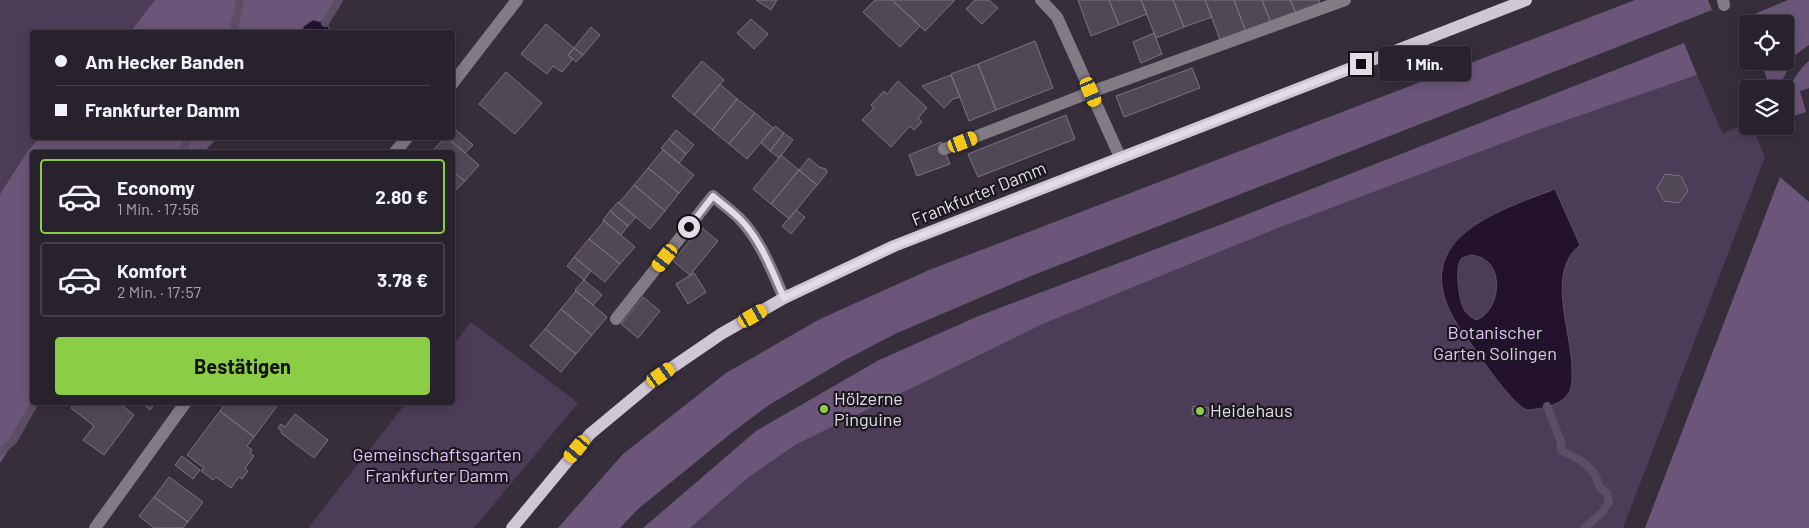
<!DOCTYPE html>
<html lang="de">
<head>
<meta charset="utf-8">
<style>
	:root { --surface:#28222c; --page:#342f38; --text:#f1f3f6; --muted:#a5a4a9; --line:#443f48; --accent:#8bce46 }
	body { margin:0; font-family:Barlow,sans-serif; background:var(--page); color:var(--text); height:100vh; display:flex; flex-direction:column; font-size:19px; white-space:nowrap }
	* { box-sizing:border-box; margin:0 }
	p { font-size:16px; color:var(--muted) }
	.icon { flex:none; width:28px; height:28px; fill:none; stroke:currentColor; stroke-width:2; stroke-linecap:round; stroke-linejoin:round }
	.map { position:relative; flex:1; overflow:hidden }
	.drawer { position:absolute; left:30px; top:150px; width:425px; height:255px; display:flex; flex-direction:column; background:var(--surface); border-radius:5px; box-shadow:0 2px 12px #0003,0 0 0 1px var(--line) }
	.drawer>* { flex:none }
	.banner { position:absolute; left:30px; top:30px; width:425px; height:110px; border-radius:5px; box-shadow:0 2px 12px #0003,0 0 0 1px var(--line); display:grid; align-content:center; height:110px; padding:0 25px; background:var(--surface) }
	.buttons { position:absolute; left:1739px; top:15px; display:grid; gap:10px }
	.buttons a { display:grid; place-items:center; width:55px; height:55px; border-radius:5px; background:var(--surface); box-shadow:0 2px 12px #0003,0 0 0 1px var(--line); font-size:25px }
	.end { position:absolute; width:22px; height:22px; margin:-11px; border:6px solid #e1dce5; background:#111; box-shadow:0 0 0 2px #111 }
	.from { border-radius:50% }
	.bubble { position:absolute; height:35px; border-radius:5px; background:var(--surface); box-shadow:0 2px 12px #0003,0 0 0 1px var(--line); font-size:16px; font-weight:700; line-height:35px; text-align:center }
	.car { position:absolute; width:15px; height:30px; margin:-15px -8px; border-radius:6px; box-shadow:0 0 4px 1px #0007; background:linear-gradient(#f5c518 24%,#345 0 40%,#f5c518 0 76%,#345 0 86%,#f5c518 0) }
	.banner b { display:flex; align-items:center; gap:18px; height:48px; font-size:19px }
	.banner b+b { border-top:1px solid var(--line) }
	.banner i { width:12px; height:12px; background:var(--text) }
	ul { padding:9px 0 0; list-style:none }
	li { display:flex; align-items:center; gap:15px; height:75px; margin:0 10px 8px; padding:0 15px; border:2px solid var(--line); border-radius:5px }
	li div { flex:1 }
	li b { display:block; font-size:19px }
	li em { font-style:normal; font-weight:700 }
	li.active { border-color:var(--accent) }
	li>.icon { width:45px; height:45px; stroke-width:1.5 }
	.button { display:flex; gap:10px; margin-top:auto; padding:10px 25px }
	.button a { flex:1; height:58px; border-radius:5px; background:var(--accent); color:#111; font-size:20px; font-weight:700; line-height:58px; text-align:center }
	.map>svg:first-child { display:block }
	.green { fill:#4d3c57 }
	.forest { fill:#6b5679 }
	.water { fill:#23112e; stroke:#5c4e65; fill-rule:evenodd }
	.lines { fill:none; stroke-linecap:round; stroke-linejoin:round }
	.stream { stroke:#5c4e65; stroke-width:8 }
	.building { fill:#514857; stroke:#7b7282 }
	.minor { stroke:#817c84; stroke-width:12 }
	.major { stroke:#d0c7d6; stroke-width:12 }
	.route { stroke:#e1dce5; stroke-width:6 }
	.poi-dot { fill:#8bce46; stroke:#1b181e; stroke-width:2 }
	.labels { text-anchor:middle; stroke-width:4.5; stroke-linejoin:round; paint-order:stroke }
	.street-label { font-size:18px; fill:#e1dce5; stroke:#1b181e }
	.park-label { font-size:18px; fill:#e5c0fc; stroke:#1b181e }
	.poi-label { font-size:18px; fill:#e1dce5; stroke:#1b181e; text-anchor:start }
</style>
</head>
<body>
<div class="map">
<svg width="1809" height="528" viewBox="0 0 1809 528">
	<rect width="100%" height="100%" fill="#362e3b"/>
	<!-- green -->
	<path class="green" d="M0,0H155L130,32H32V138H39L27,152L0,194Z
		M1697,75L1723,134L1747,122L1748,126H1752L1765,157L1623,528H690L749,477L795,445L1043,324L1278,228L1538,130Z
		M471,322L578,403L474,528H308L406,403L452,402L453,345Z"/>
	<!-- forest -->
	<path class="forest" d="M155,0H343L328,25L332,32H130Z
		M1635,0H1708L1712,10L1031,276L897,333L843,361L769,405L734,431L638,509L620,528H558L623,454L726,373L820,319L929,270Z
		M1788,0H1809V45L1794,56L1778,89H1770L1761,61H1785V24L1747,25L1745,18Z
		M1684,43L1697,75L1538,130L1278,228L1043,324L795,445L749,477L690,528H643L756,431L879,360L981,315L1230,221Z
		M1809,61V88L1800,91L1806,112L1787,118C1780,101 1795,72 1809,61Z
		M39,138H217L204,152H32V402L39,403L0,463V194L27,152Z
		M1780,177L1809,202V528H1645Z"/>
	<!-- water -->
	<path class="water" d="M313,20L325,23L332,32H301L304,26Z
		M1555,189L1580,245C1546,272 1571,329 1572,368C1572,376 1573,387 1568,394C1561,406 1540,409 1527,410C1513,404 1486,366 1477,352C1467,338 1455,324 1448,307C1417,234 1504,209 1555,189ZM1470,255C1508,257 1501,312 1476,320C1471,317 1467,315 1464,309C1459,301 1454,265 1462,258C1463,258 1469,255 1470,255Z"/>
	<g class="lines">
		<!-- stream -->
		<path class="stream" d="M325,23L339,0
			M233,32L240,0
			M183,152L188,138
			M1547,406L1561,442V450C1574,457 1589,463 1596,477C1598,481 1598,484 1600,488L1607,493L1609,503L1604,508V511L1584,528
			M0,452L13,441L35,402"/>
	</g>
	<!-- building -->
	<path class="building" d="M756,0H777L771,10Z
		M875,0H892L920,26L900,47L863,12Z
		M892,0H955L925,31Z
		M975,0H989L998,8L982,24L966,9Z
		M1078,0H1109L1119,25L1091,36Z
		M1109,0H1141L1147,14L1119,25Z
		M1141,0H1173L1184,27L1156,38Z
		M1173,0H1205L1212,17L1184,27Z
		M1205,0H1234L1246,32L1221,42Z
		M1234,0H1262L1271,23L1246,32Z
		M1262,0H1290L1296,13L1271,23Z
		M1290,0H1319L1320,3L1296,13Z
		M751,19L768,34L754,49L737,33Z
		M546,24L574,48L568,55L573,59L562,72L553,66L547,74L521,54Z
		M591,27L600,35L583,55L574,48Z
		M1154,33L1162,54L1141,63L1133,42Z
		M1035,41L1053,88L996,110L978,64Z
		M574,48L583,55L576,62L568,55Z
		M702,61L724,80L694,115L672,96Z
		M1761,61H1782V62L1763,68Z
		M978,64L996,110L969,121L951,74Z
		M1192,68L1200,88L1124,117L1116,96Z
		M506,72L542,103L515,134L479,104Z
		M951,75L960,97L953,99L944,108L922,86Z
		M898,81L927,108L918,118L922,122L914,130L910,126L891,147L862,120L874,108L871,105L884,91L887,94Z
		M720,84L737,99L712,130L694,115Z
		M737,99L755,113L729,144L712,130Z
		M755,113L773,128L747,159L729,144Z
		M1066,115L1075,139L978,177L968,154Z
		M775,126L784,133L770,151L761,143Z
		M454,128L473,145L465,153L448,138H452Z
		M676,130L694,145L686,154L669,139Z
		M784,133L793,140L779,158L770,151Z
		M445,138H448L479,165L465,181L452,171V152H431Z
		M669,139L686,154L679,163L661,148Z
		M941,142L950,164L917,176L909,155Z
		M663,150L694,175L679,193L648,168Z
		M781,155L799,170L771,204L753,189Z
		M809,158L819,167L826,169L827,173L817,185L799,170Z
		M648,168L679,193L665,211L634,185Z
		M799,170L817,185L789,219L771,204Z
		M452,171L465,181L452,194Z
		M1665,174L1681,176L1688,191L1679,203L1664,201L1657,188Z
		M634,185L665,211L650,229L619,203Z
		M618,202L636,217L628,226L610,211Z
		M796,210L805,217L791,234L782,226Z
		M610,211L628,226L621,235L603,220Z
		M604,221L635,247L620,264L589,239Z
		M701,227L718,241L690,275L673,261Z
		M589,239L620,264L605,282L574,257Z
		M574,257L591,271L584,280L567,266Z
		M694,273L706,292L688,304L676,284Z
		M584,280L602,295L593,305L575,290Z
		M576,291L607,317L592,335L561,309Z
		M643,297L660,311L638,338L621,324Z
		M561,309L592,335L576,354L545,329Z
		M545,329L576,354L561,372L530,346Z
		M76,402H118L134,415L104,455L83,440L94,426L71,408Z
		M141,402H156L150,410Z
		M226,402H280L254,437L220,411Z
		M1193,406L1209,408L1208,416L1192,414Z
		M220,411L254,437L247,446L252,450L250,453L254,456L245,468L248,471L242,479L239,477L231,488L216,477L213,480L201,471L204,468L187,455Z
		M295,414L328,440L314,458L281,433L282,431L278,428L281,424L285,427Z
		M182,456L200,470L193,479L175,465Z
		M169,477L203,502L188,522L154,497Z
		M154,497L188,522L183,528H154L139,516Z"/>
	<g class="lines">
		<!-- minor -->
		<path class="minor" d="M1041,0L1057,17L1120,157
			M1723,0L1724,5
			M452,84L517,0
			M944,149L1091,92L1345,0
			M395,152L407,138
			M616,319L713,196C722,204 732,211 740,219C761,241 772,271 784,298
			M95,528L186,402"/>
		<!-- major -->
		<path class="major" d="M512,528L590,434L661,375L721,334L784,298L894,246L1526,0"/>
	</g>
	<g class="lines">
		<!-- route -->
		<path class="route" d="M689,227L713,196C722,204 732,211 740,219C761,240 772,271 784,298L894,246L1361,64"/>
	</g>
	<!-- markers -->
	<g class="poi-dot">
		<circle cx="824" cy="409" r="5"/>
		<circle cx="1200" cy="411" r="5"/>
	</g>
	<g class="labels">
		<!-- street labels -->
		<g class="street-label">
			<text transform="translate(979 194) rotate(-22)" y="6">Frankfurter Damm</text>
		</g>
		<!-- park labels -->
		<g class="park-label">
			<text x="1495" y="339">Botanischer<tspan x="1495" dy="21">Garten Solingen</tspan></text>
			<text x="437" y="461">Gemeinschaftsgarten<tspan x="437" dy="21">Frankfurter Damm</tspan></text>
		</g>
		<!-- poi labels -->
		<g class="poi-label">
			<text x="834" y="405">Hölzerne<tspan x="834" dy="21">Pinguine</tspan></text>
			<text x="1210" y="417">Heidehaus</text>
		</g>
	</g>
</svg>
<div class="buttons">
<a><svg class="icon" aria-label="locate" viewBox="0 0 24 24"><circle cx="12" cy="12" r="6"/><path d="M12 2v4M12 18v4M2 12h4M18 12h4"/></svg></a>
<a><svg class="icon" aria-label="layers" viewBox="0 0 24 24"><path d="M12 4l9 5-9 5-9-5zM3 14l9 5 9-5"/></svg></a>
</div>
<i class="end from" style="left:689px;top:227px"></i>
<i class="end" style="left:1361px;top:64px"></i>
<div class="bubble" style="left:1379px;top:46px;width:92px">1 Min.</div>
<i class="car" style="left:1091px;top:92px;rotate:157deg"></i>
<i class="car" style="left:963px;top:142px;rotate:69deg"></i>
<i class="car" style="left:665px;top:258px;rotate:218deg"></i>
<i class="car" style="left:753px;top:316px;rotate:60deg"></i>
<i class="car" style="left:661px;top:375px;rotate:55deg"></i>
<i class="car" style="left:577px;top:449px;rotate:220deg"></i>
<div class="banner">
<b><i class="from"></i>Am Hecker Banden</b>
<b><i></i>Frankfurter Damm</b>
</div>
<section class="drawer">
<ul>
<li class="active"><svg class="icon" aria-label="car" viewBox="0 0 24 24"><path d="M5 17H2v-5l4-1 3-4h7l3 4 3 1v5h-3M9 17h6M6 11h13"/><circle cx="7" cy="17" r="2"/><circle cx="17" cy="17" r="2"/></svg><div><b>Economy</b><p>1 Min. · 17:56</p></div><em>2.80 €</em></li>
<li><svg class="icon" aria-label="car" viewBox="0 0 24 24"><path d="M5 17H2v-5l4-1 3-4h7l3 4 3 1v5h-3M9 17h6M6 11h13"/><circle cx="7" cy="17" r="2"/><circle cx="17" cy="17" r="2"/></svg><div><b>Komfort</b><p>2 Min. · 17:57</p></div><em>3.78 €</em></li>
</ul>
<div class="button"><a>Bestätigen</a></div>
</section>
</div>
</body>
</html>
